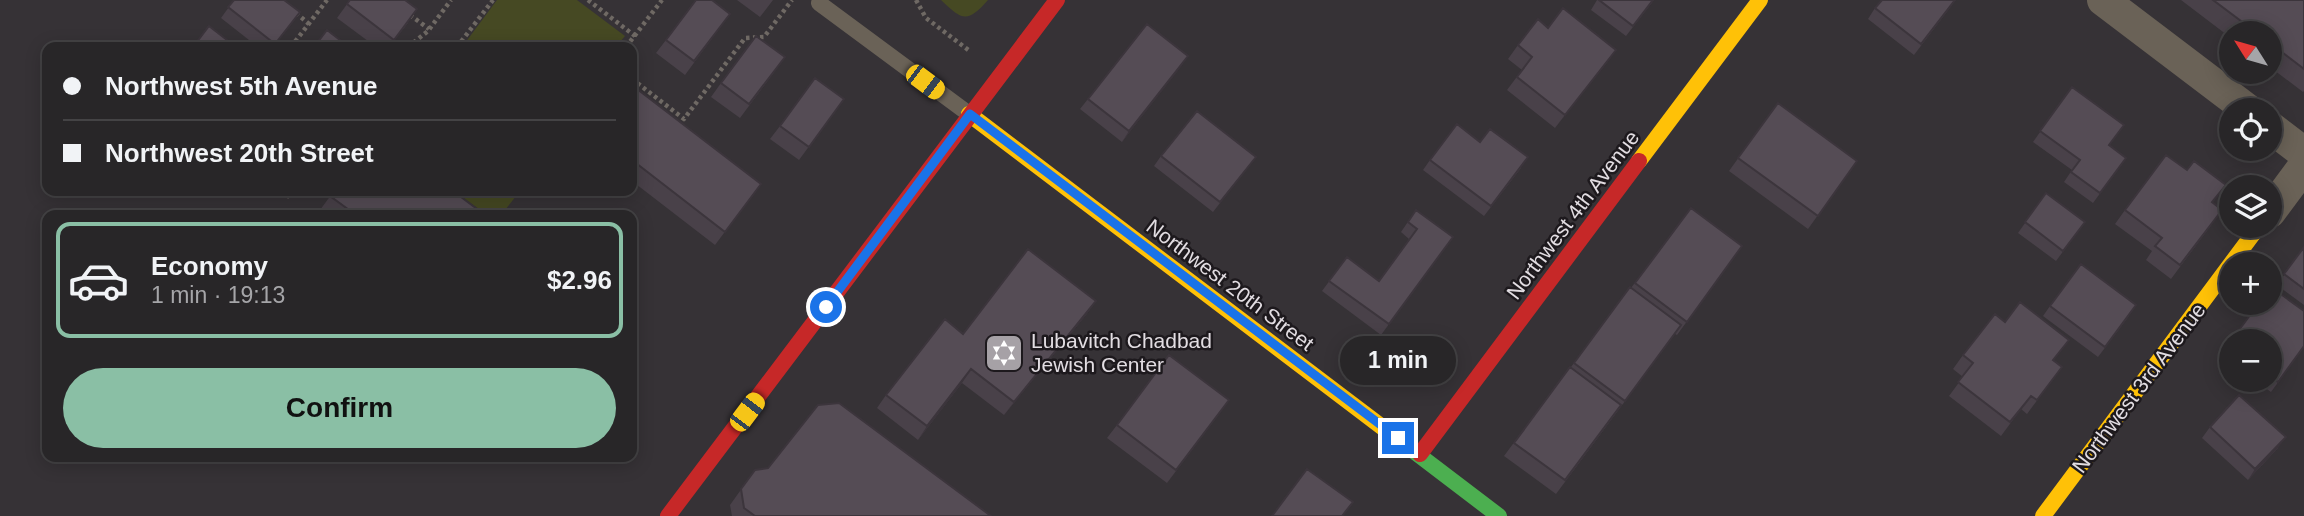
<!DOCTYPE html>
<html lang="en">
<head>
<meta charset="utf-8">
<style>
	:root { --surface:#282628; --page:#343234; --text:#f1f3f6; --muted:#a5a5a8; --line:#444345; --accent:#8abfa5 }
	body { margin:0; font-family:Helvetica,sans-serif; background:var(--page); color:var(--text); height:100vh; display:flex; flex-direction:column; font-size:26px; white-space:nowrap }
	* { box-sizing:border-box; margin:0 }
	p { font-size:23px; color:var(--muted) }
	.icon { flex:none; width:38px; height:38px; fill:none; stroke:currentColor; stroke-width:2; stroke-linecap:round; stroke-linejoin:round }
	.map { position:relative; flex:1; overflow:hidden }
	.details { position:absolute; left:42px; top:210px; width:595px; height:252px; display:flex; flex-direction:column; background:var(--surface); border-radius:14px; box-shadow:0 4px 18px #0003,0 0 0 2px var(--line) }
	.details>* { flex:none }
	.guide { position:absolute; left:42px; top:42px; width:595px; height:154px; border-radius:14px; box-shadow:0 4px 18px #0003,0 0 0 2px var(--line); display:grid; align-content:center; height:154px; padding:0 21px; background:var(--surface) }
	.needle { width:46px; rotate:307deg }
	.fabs { position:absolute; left:2219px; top:21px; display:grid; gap:14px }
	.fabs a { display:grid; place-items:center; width:63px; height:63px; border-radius:50%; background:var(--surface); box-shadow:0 4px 18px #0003,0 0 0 2px var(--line); font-size:35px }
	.end { position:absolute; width:32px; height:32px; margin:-16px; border:9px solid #1a73e8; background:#fff; box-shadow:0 0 0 4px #fff }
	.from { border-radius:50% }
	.bubble { position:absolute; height:49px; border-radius:24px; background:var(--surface); box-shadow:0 4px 18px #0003,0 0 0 2px var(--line); font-size:23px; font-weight:700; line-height:49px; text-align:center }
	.car { position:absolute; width:21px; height:42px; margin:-21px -10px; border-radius:9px; box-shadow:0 0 5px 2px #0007; background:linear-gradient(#f5c518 24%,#345 0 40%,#f5c518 0 76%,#345 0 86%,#f5c518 0) }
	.guide b { display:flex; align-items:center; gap:24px; height:66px; font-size:26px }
	.guide b+b { border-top:2px solid var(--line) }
	.guide i { width:18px; height:18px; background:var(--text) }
	ul { padding:12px 0 0; list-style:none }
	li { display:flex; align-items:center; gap:21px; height:116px; margin:0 14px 10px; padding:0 7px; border:4px solid var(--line); border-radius:14px }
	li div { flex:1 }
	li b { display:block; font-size:26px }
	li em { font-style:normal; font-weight:700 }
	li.current { border-color:var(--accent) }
	li>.icon { width:63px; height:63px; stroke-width:1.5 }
	.action { display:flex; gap:14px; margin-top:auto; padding:14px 21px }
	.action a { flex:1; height:80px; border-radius:42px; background:var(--accent); color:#111; font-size:28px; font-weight:700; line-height:80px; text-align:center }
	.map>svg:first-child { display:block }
	.green { fill:#464923 }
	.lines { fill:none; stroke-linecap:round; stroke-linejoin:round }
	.path { stroke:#6f6964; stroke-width:4.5; stroke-dasharray:3.5 3.5; stroke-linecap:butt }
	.lane { stroke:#6a6257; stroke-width:16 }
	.street { stroke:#6a6257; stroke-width:32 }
	.fast { stroke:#4caf50; stroke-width:16 }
	.slow { stroke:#ffc107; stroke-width:16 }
	.jam { stroke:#c62828; stroke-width:16 }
	.wall { fill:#494149 }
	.shaded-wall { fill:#3c353c }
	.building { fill:#554c55; stroke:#3c353c; stroke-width:2 }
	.route { stroke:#1a73e8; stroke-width:9 }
	.labels { text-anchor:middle; stroke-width:5; stroke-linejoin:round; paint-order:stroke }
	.street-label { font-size:21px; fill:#e2dde2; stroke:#1d191d }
	.poi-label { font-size:21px; fill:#e2dde2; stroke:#1d191d; text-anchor:start }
</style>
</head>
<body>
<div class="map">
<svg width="2304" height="516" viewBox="0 0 2304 516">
	<rect width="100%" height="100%" fill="#363236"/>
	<!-- green -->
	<path class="green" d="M497,0H577L625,36L616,47H462Z
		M941,0H988C967,24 962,20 941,0Z
		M454,191H520L501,215H487Z"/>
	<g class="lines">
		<!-- path -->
		<path class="path" d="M588,0L635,36
			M916,0L926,18L971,52
			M296,13L309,24
			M410,15L429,29
			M291,47L327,0
			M408,47L428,31L451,0
			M457,47L493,0
			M626,47L662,0
			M632,79L684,119L745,38L764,37L792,0
			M282,191L288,196L292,191"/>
		<!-- lane -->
		<path class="lane" d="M819,3L969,114"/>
		<!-- street -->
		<path class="street" d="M2103,0L2248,110
			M2270,127L2304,153
			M2270,212L2304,166"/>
		<!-- fast -->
		<path class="fast" d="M1382,427L1499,516"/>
		<!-- slow -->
		<path class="slow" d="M969,114L1382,427
			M1639,161L1760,0
			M2043,516L2259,226"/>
		<!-- jam -->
		<path class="jam" d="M1420,454L1639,161
			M668,516L1057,0"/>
	</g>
	<!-- wall -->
	<path class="wall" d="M234,0L292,23L273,47H258L221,18Z
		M350,0L408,23L389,47H376L337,18Z
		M737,0H773L760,17Z
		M1597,0H1654L1626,36L1591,10Z
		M2181,0H2304V91L2303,92L2270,67V33H2231V38Z
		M1952,5L1914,55L1868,19L1875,8Z
		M730,14L685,75L656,53L666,40Z
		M1548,28L1616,50L1555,128L1507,90L1522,70L1508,59L1518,45Z
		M1188,56L1122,142L1080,109L1088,99Z
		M775,71L740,118L711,97L721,83Z
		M2072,87L2110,146L2126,158L2093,203L2064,182L2072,170L2033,142Z
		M632,96L751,197L715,245L632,181Z
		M844,99L799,160L770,139L780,126Z
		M1778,103L1857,161L1808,229L1729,171Z
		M1480,142L1521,168L1484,216L1423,170L1430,160Z
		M1161,156L1248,167L1213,212L1154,166Z
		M334,191L485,215H328L320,210Z
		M2046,193L2085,222L2056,261L2018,233Z
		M2213,203L2212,224L2171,279L2146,260L2152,251L2115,224L2125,210Z
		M1691,208L1742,246L1677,335L1675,334L1556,494L1504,456L1570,367H1571L1630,287L1631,288Z
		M1416,210L1453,237L1381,335L1322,291L1347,257L1379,281L1409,239L1401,232Z
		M2304,247V305L2277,285Z
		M1096,301L1086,315L1004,415L962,383L918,440L877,408L886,395L963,334Z
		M2259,303L2304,347L2271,392L2254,380H2270V341H2231V363L2221,355Z
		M2050,306L2129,316L2098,357L2043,316Z
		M1963,355L2054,361L2062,367L2027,414L2021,409L2001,436L1949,396L1963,377L1953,369Z
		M1219,414L1167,483L1107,438L1117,425Z
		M2210,427L2278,448L2248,480L2202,438Z
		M755,470L991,516H732L730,505Z"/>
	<!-- shaded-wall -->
	<path class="shaded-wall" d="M1616,50L1606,64L1555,128L1565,115Z
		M1188,56L1181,67L1122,142L1129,131Z
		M1096,301L1086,315L1004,415L1014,402Z
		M971,369L962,383L918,440L927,426Z
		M2286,437L2278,448L2248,480L2255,469Z"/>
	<!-- building -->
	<path class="building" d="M234,0H284L300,12L275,44L228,7Z
		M350,0H405L417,9L394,40L347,4Z
		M696,0H712L730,14L694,61L666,40Z
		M1599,0H1653L1633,26Z
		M1882,0H1955L1921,44L1875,8Z
		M2213,0H2304V69L2270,43V33H2257Z
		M1563,8L1616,50L1565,115L1517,77L1532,57L1518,45L1538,19L1548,28Z
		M1147,24L1188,56L1129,131L1088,99Z
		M209,26L236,47H193Z
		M327,30L349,47H314Z
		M756,36L785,57L749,104L721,83Z
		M815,78L844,99L809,147L780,126Z
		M2072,87L2124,125L2109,145L2126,158L2100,193L2071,172L2080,160L2040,131Z
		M637,89L761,184L725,232L632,160V96Z
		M1778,103L1857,161L1818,216L1738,158Z
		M1197,111L1256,157L1220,202L1161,156Z
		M1457,124L1480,142L1490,129L1528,157L1491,206L1430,160Z
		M2166,155L2187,170L2194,161L2226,185L2212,202L2222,210L2180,265L2155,246L2162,238L2125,210Z
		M334,191H453L485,215H356L330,196Z
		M2046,193L2085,222L2063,251L2025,222Z
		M1691,208L1742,246L1687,322L1635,283Z
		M1416,210L1453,237L1389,324L1329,281L1347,257L1379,281L1417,229L1408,222Z
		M2304,247V289L2284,274Z
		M1028,249L1096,301L1014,402L971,369L927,426L886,395L945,319L963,334Z
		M2081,264L2136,305L2105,347L2050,306Z
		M1630,287L1681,325L1625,401L1574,363Z
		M2271,287L2304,311V346L2278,382L2270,376V341H2231V347L2228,345L2259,303H2270V288Z
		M2020,302L2069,340L2053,360L2062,367L2037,400L2031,396L2010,422L1958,382L1973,363L1963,355L1995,314L2005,322Z
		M1169,355L1229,400L1176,470L1117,425Z
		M1570,367L1621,405L1565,480L1514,443Z
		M2239,395L2286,437L2255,469L2210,427Z
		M839,403L991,516H755L744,508L741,489L755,470L768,468L818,405Z
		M1307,469L1353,502L1342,516H1272Z"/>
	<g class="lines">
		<!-- route -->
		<path class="route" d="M826,307L970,114L1398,438"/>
	</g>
	<!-- icons -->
	<defs>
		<symbol id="synagogue-square" viewBox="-11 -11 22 22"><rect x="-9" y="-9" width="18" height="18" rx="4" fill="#a6a1a6" stroke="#1d191d"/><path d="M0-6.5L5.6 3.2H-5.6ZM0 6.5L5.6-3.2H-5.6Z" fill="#fff"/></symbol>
	</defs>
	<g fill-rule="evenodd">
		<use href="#synagogue-square" x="982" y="331" width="44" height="44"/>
	</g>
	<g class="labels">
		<!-- street labels -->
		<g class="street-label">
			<text transform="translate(1573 215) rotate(-53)" y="7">Northwest 4th Avenue</text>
			<text transform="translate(1230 285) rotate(37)" y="7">Northwest 20th Street</text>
			<text transform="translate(2139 388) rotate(-53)" y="7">Northwest 3rd Avenue</text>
		</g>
		<!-- poi labels -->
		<g class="poi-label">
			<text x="1031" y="348">Lubavitch Chadbad<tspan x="1031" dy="24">Jewish Center</tspan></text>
		</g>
	</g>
</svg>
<div class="fabs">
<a><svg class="needle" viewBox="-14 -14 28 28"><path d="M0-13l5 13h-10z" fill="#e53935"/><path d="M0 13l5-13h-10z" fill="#a5a5a8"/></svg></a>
<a><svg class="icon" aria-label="locate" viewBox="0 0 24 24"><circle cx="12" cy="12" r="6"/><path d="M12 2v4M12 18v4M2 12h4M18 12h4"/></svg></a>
<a><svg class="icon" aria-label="layers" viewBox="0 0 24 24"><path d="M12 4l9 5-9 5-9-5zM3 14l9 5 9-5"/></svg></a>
<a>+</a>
<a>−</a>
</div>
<i class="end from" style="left:826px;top:307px"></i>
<i class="end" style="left:1398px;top:438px"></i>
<div class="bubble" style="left:1340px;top:336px;width:116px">1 min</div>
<i class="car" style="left:925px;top:82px;rotate:127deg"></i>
<i class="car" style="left:747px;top:412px;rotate:37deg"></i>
<div class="guide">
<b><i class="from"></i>Northwest 5th Avenue</b>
<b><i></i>Northwest 20th Street</b>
</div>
<section class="details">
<ul>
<li class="current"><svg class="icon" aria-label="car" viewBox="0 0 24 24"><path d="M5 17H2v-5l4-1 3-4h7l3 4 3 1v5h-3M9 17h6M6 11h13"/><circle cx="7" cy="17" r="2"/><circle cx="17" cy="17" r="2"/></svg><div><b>Economy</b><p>1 min · 19:13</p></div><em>$2.96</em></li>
</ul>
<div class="action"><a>Confirm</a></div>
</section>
</div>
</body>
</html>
